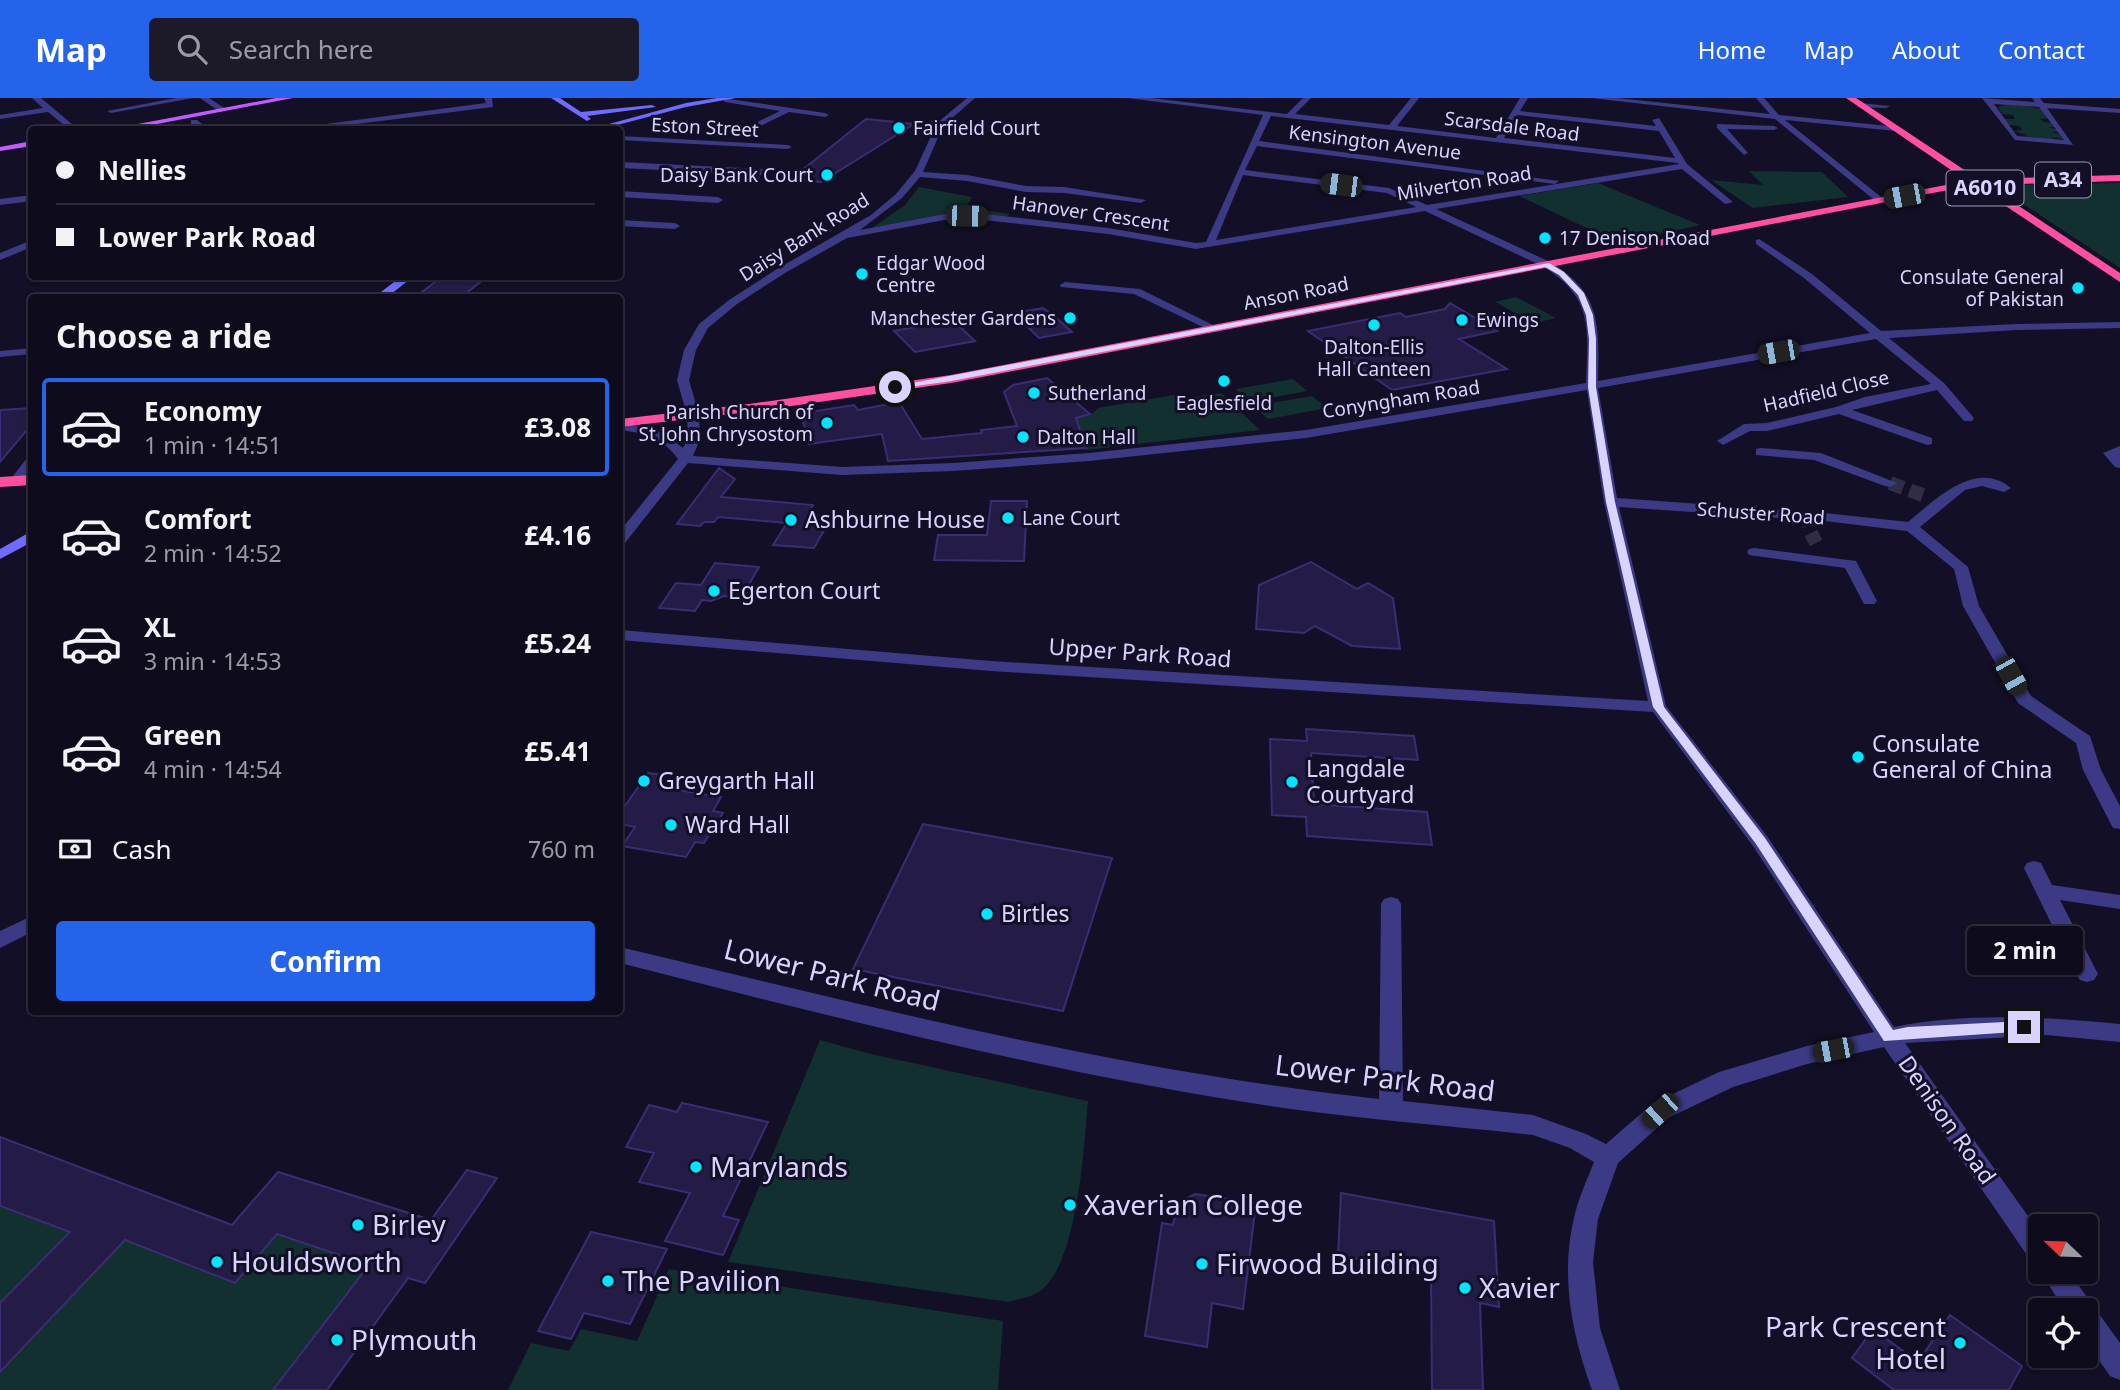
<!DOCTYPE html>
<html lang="en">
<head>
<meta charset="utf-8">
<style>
	:root { --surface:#0e0b1c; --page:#1c1929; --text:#f1f3f6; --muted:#9b9ba3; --line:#2e2b3b; --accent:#2563eb }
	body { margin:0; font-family:"Noto Sans",sans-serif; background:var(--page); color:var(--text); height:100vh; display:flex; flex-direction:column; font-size:26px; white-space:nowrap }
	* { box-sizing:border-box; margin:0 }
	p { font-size:23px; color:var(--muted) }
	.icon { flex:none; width:38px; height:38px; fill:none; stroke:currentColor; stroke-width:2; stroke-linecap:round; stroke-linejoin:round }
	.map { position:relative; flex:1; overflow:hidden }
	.details { position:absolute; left:28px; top:196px; width:595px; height:721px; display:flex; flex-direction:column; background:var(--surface); border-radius:7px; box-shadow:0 2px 5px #0004,0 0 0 2px var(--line) }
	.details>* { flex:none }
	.top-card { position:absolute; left:28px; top:28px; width:595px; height:154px; border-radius:7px; box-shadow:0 2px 5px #0004,0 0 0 2px var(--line); display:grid; align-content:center; height:154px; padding:0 28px; background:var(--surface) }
	.needle { width:46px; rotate:293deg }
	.controls { position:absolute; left:2028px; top:1116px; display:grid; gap:14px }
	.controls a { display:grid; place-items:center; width:70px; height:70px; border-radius:7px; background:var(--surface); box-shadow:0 2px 5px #0004,0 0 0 2px var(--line); font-size:35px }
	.end { position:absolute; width:32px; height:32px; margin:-16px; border:9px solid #d9d4ff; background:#111; box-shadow:0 0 0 4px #111 }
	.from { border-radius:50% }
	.bubble { position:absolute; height:49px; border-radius:7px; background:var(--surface); box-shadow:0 2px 5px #0004,0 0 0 2px var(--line); font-size:23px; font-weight:700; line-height:49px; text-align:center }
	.car { position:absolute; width:21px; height:42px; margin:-21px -10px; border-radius:9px; box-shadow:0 0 5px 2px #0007; background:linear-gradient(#222 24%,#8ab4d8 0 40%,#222 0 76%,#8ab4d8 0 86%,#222 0) }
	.top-card b { display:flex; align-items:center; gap:24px; height:66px; font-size:26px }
	.top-card b+b { border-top:2px solid var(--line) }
	.top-card i { width:18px; height:18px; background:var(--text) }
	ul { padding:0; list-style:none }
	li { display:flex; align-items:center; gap:21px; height:98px; margin:0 14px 10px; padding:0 14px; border:4px solid transparent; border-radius:7px }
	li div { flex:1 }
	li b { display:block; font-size:26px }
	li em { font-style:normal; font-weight:700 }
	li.on { border-color:var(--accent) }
	li>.icon { width:63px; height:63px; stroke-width:1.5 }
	h2 { padding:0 28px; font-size:32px; line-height:84px }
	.pay { display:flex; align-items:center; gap:18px; height:77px; padding:0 28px; font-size:26px }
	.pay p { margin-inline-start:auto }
	.primary-button { display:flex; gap:14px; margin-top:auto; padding:14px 28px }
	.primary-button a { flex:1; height:80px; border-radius:7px; background:var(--accent); color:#fff; font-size:28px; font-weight:700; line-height:80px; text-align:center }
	header { display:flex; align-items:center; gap:42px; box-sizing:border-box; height:98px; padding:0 35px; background:var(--accent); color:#fff }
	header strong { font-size:33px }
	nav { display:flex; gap:38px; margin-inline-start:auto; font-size:24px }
	.search { width:490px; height:63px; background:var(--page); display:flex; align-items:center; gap:18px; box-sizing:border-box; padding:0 24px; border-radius:7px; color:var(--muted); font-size:26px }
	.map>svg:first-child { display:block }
	.green { fill:#12302f }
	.building { fill:#241b47; stroke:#3b2d73; stroke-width:2 }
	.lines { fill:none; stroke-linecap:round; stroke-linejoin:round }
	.street-tunnel { stroke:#312d47; stroke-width:14; stroke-dasharray:14 7; stroke-linecap:butt }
	.street { fill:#3d3a85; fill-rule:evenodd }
	.secondary { fill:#6f6bff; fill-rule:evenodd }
	.primary { fill:#c25bff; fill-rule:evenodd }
	.highway { fill:#ff4fa3; fill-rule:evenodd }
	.route { fill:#d9d4ff }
	.poi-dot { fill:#00e5ff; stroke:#130f26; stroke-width:2.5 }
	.labels { text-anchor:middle; stroke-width:6; stroke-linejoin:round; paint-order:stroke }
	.far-street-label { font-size:19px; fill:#d9d4ff; stroke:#130f26 }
	.far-poi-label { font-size:19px; fill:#d9d4ff; stroke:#130f26; text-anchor:start }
	.shield { fill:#130f26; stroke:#9e99be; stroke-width:2 }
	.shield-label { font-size:21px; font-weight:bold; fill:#d9d4ff }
	.poi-label { font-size:23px; fill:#d9d4ff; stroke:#130f26; text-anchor:start }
	.street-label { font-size:23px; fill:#d9d4ff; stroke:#130f26 }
	.near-street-label { font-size:28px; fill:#d9d4ff; stroke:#130f26 }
	.near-poi-label { font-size:28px; fill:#d9d4ff; stroke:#130f26; text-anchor:start }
</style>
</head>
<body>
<header>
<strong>Map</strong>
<div class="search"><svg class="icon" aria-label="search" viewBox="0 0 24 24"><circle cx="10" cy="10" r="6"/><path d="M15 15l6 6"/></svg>Search here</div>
<nav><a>Home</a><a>Map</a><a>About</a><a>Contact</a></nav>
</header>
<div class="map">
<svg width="2120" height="1292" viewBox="0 0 2120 1292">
	<rect width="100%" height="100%" fill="#130f26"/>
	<!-- green -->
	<path class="green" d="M2009,6L2042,11L2050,20L2040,21L2044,24L2053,25L2057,29H2048L2059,32L2060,34H2051L2062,36L2063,41L2050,39L2057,42L2022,38L2028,37L2012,33L2022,32L2020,28L2008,27L2004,21H2015L2013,17L2002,16L1998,9Z
		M1749,73L1822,74L1848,99L1753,110L1711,82L1763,87Z
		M1598,85L1700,127L1618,145L1519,98Z
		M2120,85V170L2002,92L2008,87Z
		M919,89L972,99L967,108L969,110L1010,116L1006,119L951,115L872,130L905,107Z
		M1516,199L1556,220L1534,225L1495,204Z
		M1293,281L1307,293L1249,304L1236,291Z
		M1221,295L1260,332L1086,352L1077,324L1071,321L1093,315L1098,310L1174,297L1187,300Z
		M1312,298L1327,310L1268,321L1254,308Z
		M820,942L871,956L1088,1003C1084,1047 1078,1176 1035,1196C1027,1200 1017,1201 1009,1204L728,1164Z
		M0,1109L70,1134L0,1205Z
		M278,1136L377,1169L364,1191L352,1188L273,1292H0V1275L125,1142L235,1185Z
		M669,1171L1003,1223L998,1292H508L531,1245L569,1253L581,1231L637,1243Z"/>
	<!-- building -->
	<path class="building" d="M866,21L914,26L821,84L791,81Z
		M443,178H488L460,200H414Z
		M1450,205L1497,233L1459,241L1507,271L1392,292L1308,233L1400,215L1406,219L1445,211Z
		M1043,210L1053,217L1072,234L1039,240L1014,215Z
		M953,222L975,243L915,254L894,233Z
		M1047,280L1090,316L1076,320L1086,350L888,363L882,336L809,346L803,323L812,322L810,314L854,307L858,312L899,304L922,341L982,335L981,332L1017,328L1004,294L1013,287Z
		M32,310V326L0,364V312Z
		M719,370L735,381L721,399L813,407L807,418L831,420L814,450L773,447L787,425L718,419L714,424H704L700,428L677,426Z
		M991,403H1027L1024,463L934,462L938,437H987Z
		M1311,464L1357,491L1368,485L1393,500L1400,551L1352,548L1315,528L1304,535L1256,531L1259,487Z
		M715,465L759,469L741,500L724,498L711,503L702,502L695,513L659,510L676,485L701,487Z
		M1306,631L1414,638L1418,662L1311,655L1314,706L1427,714L1432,747L1307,738L1306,719L1272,717L1270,641L1307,643Z
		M648,675L671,678L665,690L721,699L713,713L723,715L704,745L695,744L686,759L622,748L635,729L620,726V715Z
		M923,726L1112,760L1063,913L853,871Z
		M682,1005L768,1024L723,1118L739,1122L723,1157L665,1143L690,1095L639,1084L654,1055L626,1049L649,1007L677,1014Z
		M0,1039L232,1127L278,1074L431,1122L467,1072L497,1080L425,1185L408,1180L327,1292H273L369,1167L277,1136L235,1185L125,1142L0,1274V1205L70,1134L0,1108Z
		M1341,1095L1494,1123L1499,1209L1480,1205L1483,1292H1432L1431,1175L1338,1157Z
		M1195,1096L1256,1105L1243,1211L1212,1205L1207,1249L1145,1238L1162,1125L1173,1127L1178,1105Z
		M591,1134L667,1151L630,1226L584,1215L571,1241L538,1233Z
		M1950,1217L2022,1268L2009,1292H1894L1852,1260L1873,1231L1918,1264Z"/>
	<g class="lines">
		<!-- street-tunnel -->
		<path class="street-tunnel" d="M1890,385L1925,398
			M1811,435L1816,445"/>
		<!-- street -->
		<path class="street" d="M32,0H41L79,32H70L48,14L0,21V17L43,10Z
			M176,0H193L111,15L107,13Z
			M200,0H209L227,12L220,14Z
			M484,0H492L493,9L308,32H280L486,5Z
			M722,0L825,15L829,17L825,19L789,14L750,33L747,29L780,13L725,4Z
			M967,0H975L943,28L923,74L967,77L1026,88L1064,89L1146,102L1141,105L1064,95L1026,94L967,83L920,79L902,100L860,132L950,115L984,116L1108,130L1196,145L1206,144L1263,17L1127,0H1151L1287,16L1303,0H1311L1295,16L1389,27L1411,0H1419L1397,28L1496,40L1520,0H1528L1520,13L1656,28L1652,22L1659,20L1687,66L1733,104L1725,106L1682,71L1436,111L1550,164C1602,195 1599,228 1598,283L1870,235L1804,180L1756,146V142L1759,141L1812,176L1881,233L2016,226L2120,224V230L2016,232L1889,240L1944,285L1974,320L1972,323H1964L1937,292L1852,312L1932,340V346L1927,347L1839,316L1767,333H1750L1723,347L1717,343L1744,326L1767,325L1836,309L1865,299L1931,286L1876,241L1598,290L1617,400L1825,415L1908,424C1934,403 1975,360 2011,390L2004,394L1982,388L1965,392L1920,429L1968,469L1979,508L2031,598L2090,638L2101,672L2120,708V731L2113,730L2083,672L2076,645L2018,605L1963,508L1954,471L1907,433L1825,423L1619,409L1666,608L1767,738L1894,929C1966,914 2048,919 2120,926V944L2047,937L1905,945L2040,1135V1167L2031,1163L1884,949L1807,966L1733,989L1668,1020L1618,1065L1598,1121L1593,1164L1600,1230L1620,1292H1592C1572,1237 1560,1178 1574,1120C1578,1101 1587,1082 1594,1064L1570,1050L1533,1037C1452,1028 1372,1022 1291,1011C1065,979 841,921 620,865V849C871,909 1122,973 1379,1001L1381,806L1384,801L1391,799L1398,801L1401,806L1403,1003L1533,1017L1586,1036L1606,1046L1652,1006L1719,974L1807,948L1874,934L1753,748L1653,614L991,573L620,542V532L991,563L1648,603L1604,404L1587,292L1306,340L1089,363L953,373L842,377L688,365L625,445L620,446V433L678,361C663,340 644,335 620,332V324L661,334L683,350L688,341L687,317L677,282L684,252L699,226L729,202L777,171L871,117L896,96L915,73L937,25ZM1517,17L1659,33L1675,60L1504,40ZM1271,18L1678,65L1679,66L1427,107L1389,90L1245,72L1257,48L1555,86L1559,83L1259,43ZM1243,77L1387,95L1416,109L1216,142ZM1425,113L1542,168C1594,199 1588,231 1586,285L1306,332L1089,355L953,365L842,369L693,358L700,341L699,317L689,282L696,252L708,230L737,206L785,175L847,140L950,121L984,122L1108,136L1196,151Z
			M1591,0H1617L1770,16L1756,0H1764L1779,17L1899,29L1896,33L1785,22L1886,103L1878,105L1775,21Z
			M1982,0L2035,4L2032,0H2040L2044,5L2120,11V15L2047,10L2073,47L2015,42ZM1994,6L2039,9L2064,42L2017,38Z
			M1860,5L1890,8L1886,10L1857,9Z
			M191,22H197L209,32H199L191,26Z
			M1717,26L1774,28L1778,30L1774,32L1727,31L1748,55L1744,57L1717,30Z
			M620,38L788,47L792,49L788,51L620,42Z
			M620,64L765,71L769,74L765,77L620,70Z
			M620,93L718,99L723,102L718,105L620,99Z
			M32,97V103L0,107V101Z
			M620,122L675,125L680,128L675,131L620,128Z
			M32,142V149L0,162V155Z
			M1065,184L1140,191L1219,230L1209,232L1134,196L1061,189L1060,187Z
			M32,250V256L0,259V253Z
			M2120,348V370L2115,369L2103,355Z
			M1761,350L1821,355L1897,385L1890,389L1885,388L1814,362L1756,357V351Z
			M32,359V372L21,386H11L9,383L27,360Z
			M1754,450L1856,463L1877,503L1874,506H1864L1845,470L1749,457L1747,454L1749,451Z
			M2034,763L2041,765L2052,787L2120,797V811L2060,802L2098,876L2094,882L2087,884L2080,882L2076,876L2024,770L2027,765Z
			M32,818V834L0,850V833Z
			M2041,1174H2069L2120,1245V1282L2110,1278L2086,1243V1213H2065Z"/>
		<!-- secondary -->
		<path class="secondary" d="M551,0H560L581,14L652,7L656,9L587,18L591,21L587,23Z
			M717,0H736L686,9L602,31L598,29L686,5Z
			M402,178H414L386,200H373Z
			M32,433V444L0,461V451Z"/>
		<!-- primary -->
		<path class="primary" d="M276,0H293L126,32H106Z
			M32,43V48L0,53V49Z"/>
		<!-- highway -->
		<path class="highway" d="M1846,0H1856L1978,81L2120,77V83L1987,87L2120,175V184L1974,87L951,285L749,314L620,329V321L749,306L951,277L1967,83Z
			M32,377V387L0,389V379Z"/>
	</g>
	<!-- route -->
	<path class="route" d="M1549,165L1564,174L1584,195L1593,217L1596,241V289L1615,404L1664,609L1765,740L1893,932L1908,929L2024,923L2031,929L2029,933L1884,943L1756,746L1653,609L1606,404L1588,289L1589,241L1586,217L1578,197L1559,177L1545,169L951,283L895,291L891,289Z"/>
	<!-- markers -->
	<g class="poi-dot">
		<circle cx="899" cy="30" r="7"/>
		<circle cx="827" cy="77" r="7"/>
		<circle cx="1545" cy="140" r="7"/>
		<circle cx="862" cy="176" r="7"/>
		<circle cx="2078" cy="190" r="7"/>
		<circle cx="1070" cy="220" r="7"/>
		<circle cx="1462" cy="222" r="7"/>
		<circle cx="1374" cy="227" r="7"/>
		<circle cx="1224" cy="283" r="7"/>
		<circle cx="1034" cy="295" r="7"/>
		<circle cx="827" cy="325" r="7"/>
		<circle cx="1023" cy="339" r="7"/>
		<circle cx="1008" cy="420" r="7"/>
		<circle cx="791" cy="422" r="7"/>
		<circle cx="714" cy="493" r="7"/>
		<circle cx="1858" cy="659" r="7"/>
		<circle cx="644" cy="683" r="7"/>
		<circle cx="1292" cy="684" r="7"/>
		<circle cx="671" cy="727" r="7"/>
		<circle cx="987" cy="816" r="7"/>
		<circle cx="696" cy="1069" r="7"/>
		<circle cx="1070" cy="1107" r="7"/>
		<circle cx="358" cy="1127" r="7"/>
		<circle cx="217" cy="1164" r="7"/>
		<circle cx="1202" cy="1166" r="7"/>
		<circle cx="608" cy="1183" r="7"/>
		<circle cx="1465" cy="1190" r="7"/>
		<circle cx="337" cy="1242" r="7"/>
		<circle cx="1960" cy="1245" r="7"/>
	</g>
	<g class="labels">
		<!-- far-street labels -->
		<g class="far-street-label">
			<text transform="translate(1512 28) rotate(7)" y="7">Scarsdale Road</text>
			<text transform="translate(705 29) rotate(3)" y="7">Eston Street</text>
			<text transform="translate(1375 44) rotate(7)" y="7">Kensington Avenue</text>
			<text transform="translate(1464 85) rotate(-9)" y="7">Milverton Road</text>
			<text transform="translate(1091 115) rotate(8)" y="7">Hanover Crescent</text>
			<text transform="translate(804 139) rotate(-32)" y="7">Daisy Bank Road</text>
			<text transform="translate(1296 195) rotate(-11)" y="7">Anson Road</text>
			<text transform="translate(1826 293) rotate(-13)" y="7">Hadfield Close</text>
			<text transform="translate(1401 301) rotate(-9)" y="7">Conyngham Road</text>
			<text transform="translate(1761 415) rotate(4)" y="7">Schuster Road</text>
		</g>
		<!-- far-poi labels -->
		<g class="far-poi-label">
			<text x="913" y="37">Fairfield Court</text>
			<text x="813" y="84" text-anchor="end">Daisy Bank Court</text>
			<text x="1559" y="147">17 Denison Road</text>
			<text x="876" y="172">Edgar Wood<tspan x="876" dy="22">Centre</tspan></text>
			<text x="2064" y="186" text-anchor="end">Consulate General<tspan x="2064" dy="22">of Pakistan</tspan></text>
			<text x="1056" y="227" text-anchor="end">Manchester Gardens</text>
			<text x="1476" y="229">Ewings</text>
			<text x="1374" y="256" text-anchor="middle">Dalton-Ellis<tspan x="1374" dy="22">Hall Canteen</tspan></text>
			<text x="1048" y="302">Sutherland</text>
			<text x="1224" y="312" text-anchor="middle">Eaglesfield</text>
			<text x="813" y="321" text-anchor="end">Parish Church of<tspan x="813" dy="22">St John Chrysostom</tspan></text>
			<text x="1037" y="346">Dalton Hall</text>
			<text x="1022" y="427">Lane Court</text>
		</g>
		<!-- shield labels -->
		<g class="shield">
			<rect x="2035" y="64.5" width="56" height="35" rx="5"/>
			<rect x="1946.5" y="72.5" width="77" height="35" rx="5"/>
		</g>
		<g class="shield-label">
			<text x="2063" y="89">A34</text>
			<text x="1985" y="97">A6010</text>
		</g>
		<!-- poi labels -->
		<g class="poi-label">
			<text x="805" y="430">Ashburne House</text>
			<text x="728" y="501">Egerton Court</text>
			<text x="1872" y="654">Consulate<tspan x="1872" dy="26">General of China</tspan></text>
			<text x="1306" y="679">Langdale<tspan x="1306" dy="26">Courtyard</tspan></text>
			<text x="658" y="691">Greygarth Hall</text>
			<text x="685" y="735">Ward Hall</text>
			<text x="1001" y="824">Birtles</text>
		</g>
		<!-- street labels -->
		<g class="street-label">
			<text transform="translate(1140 555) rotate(4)" y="8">Upper Park Road</text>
			<text transform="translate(1947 1022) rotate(55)" y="8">Denison Road</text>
		</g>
		<!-- near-street labels -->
		<g class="near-street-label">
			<text transform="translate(832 877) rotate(14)" y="10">Lower Park Road</text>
			<text transform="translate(1385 980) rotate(7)" y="10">Lower Park Road</text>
		</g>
		<!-- near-poi labels -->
		<g class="near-poi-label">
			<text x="710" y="1079">Marylands</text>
			<text x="1084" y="1117">Xaverian College</text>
			<text x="372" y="1137">Birley</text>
			<text x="231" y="1174">Houldsworth</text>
			<text x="1216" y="1176">Firwood Building</text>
			<text x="622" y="1193">The Pavilion</text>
			<text x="1479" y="1200">Xavier</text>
			<text x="1946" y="1239" text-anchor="end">Park Crescent<tspan x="1946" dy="32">Hotel</tspan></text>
			<text x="351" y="1252">Plymouth</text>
		</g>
	</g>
</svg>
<div class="controls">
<a><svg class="needle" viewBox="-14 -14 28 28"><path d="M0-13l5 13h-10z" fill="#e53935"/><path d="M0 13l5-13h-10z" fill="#9b9ba3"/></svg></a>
<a><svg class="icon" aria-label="locate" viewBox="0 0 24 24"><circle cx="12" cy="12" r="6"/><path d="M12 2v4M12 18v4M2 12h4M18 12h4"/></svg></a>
</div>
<i class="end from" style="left:895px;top:289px"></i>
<i class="end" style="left:2024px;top:929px"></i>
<div class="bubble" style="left:1967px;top:828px;width:116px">2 min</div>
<i class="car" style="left:1341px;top:87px;rotate:277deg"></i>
<i class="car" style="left:1904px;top:98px;rotate:259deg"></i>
<i class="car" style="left:967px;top:118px;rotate:91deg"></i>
<i class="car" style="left:1778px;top:254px;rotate:260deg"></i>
<i class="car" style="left:2011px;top:578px;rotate:151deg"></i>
<i class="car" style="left:1833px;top:952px;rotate:259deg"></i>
<i class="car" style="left:1660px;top:1013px;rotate:228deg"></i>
<div class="top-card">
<b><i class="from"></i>Nellies</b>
<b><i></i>Lower Park Road</b>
</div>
<section class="details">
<h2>Choose a ride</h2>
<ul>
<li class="on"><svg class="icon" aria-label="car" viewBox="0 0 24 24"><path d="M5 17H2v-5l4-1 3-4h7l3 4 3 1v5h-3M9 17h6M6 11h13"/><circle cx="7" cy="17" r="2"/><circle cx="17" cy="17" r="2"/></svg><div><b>Economy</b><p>1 min · 14:51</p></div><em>£3.08</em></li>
<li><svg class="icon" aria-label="car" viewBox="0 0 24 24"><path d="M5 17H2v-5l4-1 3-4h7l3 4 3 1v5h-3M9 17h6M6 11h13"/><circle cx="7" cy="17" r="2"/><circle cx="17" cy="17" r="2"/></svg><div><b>Comfort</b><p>2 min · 14:52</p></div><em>£4.16</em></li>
<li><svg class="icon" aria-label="car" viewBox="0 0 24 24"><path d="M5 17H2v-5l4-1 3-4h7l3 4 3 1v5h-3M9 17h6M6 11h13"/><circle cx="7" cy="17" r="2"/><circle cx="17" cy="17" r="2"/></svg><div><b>XL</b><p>3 min · 14:53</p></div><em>£5.24</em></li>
<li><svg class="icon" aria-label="car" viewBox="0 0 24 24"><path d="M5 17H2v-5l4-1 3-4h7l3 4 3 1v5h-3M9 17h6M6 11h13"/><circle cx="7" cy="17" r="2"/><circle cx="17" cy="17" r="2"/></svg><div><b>Green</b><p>4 min · 14:54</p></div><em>£5.41</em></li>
</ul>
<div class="pay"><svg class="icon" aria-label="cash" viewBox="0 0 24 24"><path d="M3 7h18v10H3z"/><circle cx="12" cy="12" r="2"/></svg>Cash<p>760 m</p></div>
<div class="primary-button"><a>Confirm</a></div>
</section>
</div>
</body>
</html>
